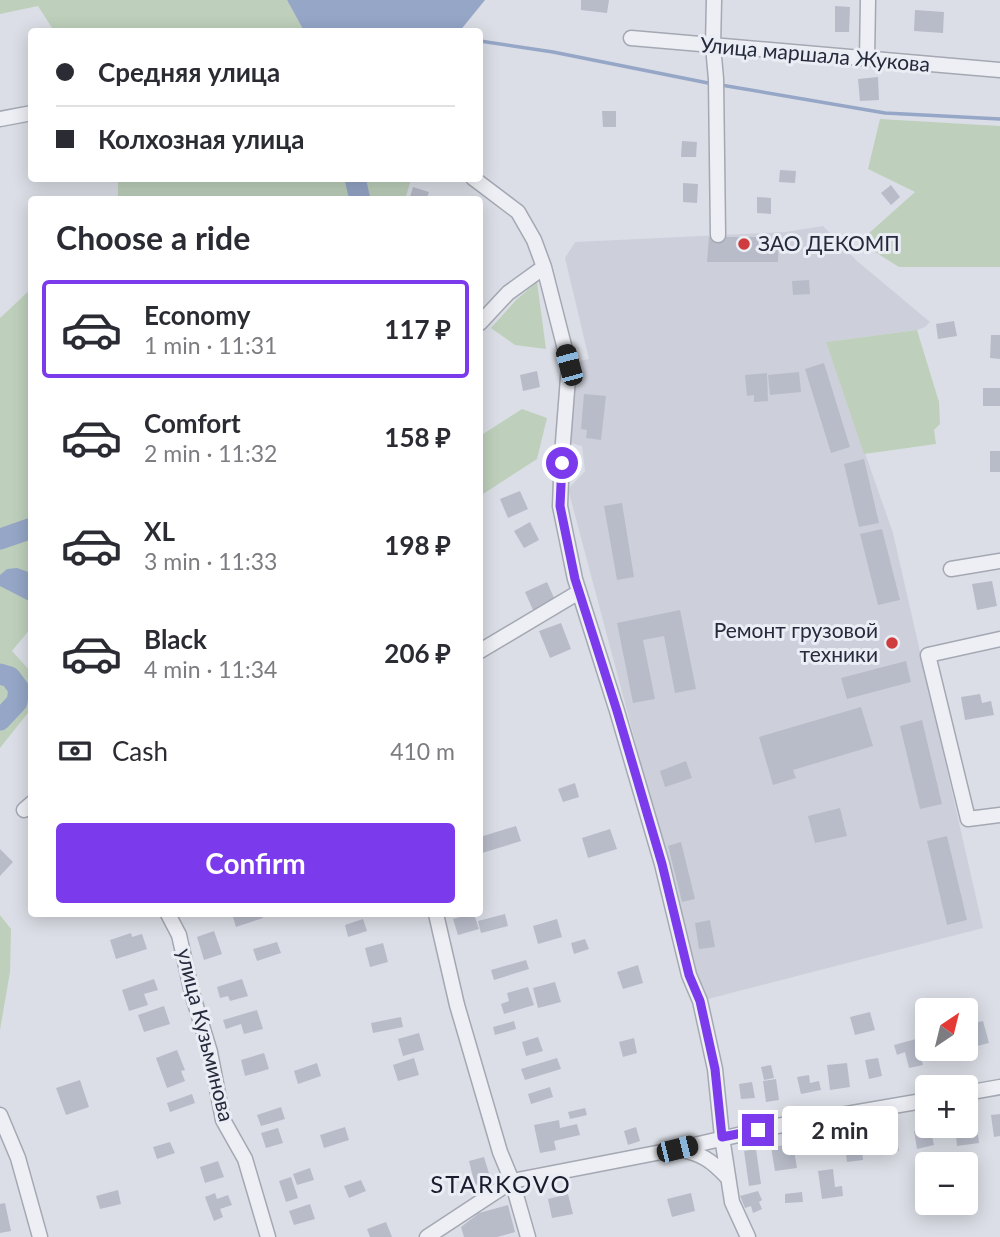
<!DOCTYPE html>
<html lang="en">
<head>
<meta charset="utf-8">
<style>
	:root { --surface:#fff; --page:#f2f2f3; --text:#2b2b33; --muted:#7c7c81; --line:#e1e1e2; --accent:#7c3aed }
	body { margin:0; font-family:Lato,sans-serif; background:var(--page); color:var(--text); height:100vh; display:flex; flex-direction:column; font-size:26px; white-space:nowrap }
	* { box-sizing:border-box; margin:0 }
	p { font-size:23px; color:var(--muted) }
	.icon { flex:none; width:38px; height:38px; fill:none; stroke:currentColor; stroke-width:2; stroke-linecap:round; stroke-linejoin:round }
	.map { position:relative; flex:1; overflow:hidden }
	.side { position:absolute; left:28px; top:196px; width:455px; height:721px; display:flex; flex-direction:column; background:var(--surface); border-radius:7px; box-shadow:0 4px 18px #0003 }
	.side>* { flex:none }
	.banner { position:absolute; left:28px; top:28px; width:455px; height:154px; border-radius:7px; box-shadow:0 4px 18px #0003; display:grid; align-content:center; height:154px; padding:0 28px; background:var(--surface) }
	.needle { width:46px; rotate:35deg }
	.tools { position:absolute; left:915px; top:998px; display:grid; gap:14px }
	.tools a { display:grid; place-items:center; width:63px; height:63px; border-radius:7px; background:var(--surface); box-shadow:0 4px 18px #0003; font-size:35px }
	.end { position:absolute; width:32px; height:32px; margin:-16px; border:9px solid #7c3aed; background:#fff; box-shadow:0 0 0 4px #fff }
	.from { border-radius:50% }
	.bubble { position:absolute; height:49px; border-radius:7px; background:var(--surface); box-shadow:0 4px 18px #0003; font-size:23px; font-weight:700; line-height:49px; text-align:center }
	.car { position:absolute; width:21px; height:42px; margin:-21px -10px; border-radius:9px; box-shadow:0 0 5px 2px #0007; background:linear-gradient(#222 24%,#8ab4d8 0 40%,#222 0 76%,#8ab4d8 0 86%,#222 0) }
	.banner b { display:flex; align-items:center; gap:24px; height:66px; font-size:26px }
	.banner b+b { border-top:2px solid var(--line) }
	.banner i { width:18px; height:18px; background:var(--text) }
	ul { padding:0; list-style:none }
	li { display:flex; align-items:center; gap:21px; height:98px; margin:0 14px 10px; padding:0 14px; border:4px solid transparent; border-radius:7px }
	li div { flex:1 }
	li b { display:block; font-size:26px }
	li em { font-style:normal; font-weight:700 }
	li.current { border-color:var(--accent) }
	li>.icon { width:63px; height:63px; stroke-width:1.5 }
	h2 { padding:0 28px; font-size:32px; line-height:84px }
	.pay { display:flex; align-items:center; gap:18px; height:77px; padding:0 28px; font-size:26px }
	.pay p { margin-inline-start:auto }
	.button { display:flex; gap:14px; margin-top:auto; padding:14px 28px }
	.button a { flex:1; height:80px; border-radius:7px; background:var(--accent); color:#fff; font-size:28px; font-weight:700; line-height:80px; text-align:center }
	.map>svg:first-child { display:block }
	.built { fill:#cdd0db }
	.green { fill:#bed0bc }
	.water { fill:#95a6c7 }
	.lines { fill:none; stroke-linecap:round; stroke-linejoin:round }
	.stream { stroke:#95a6c7; stroke-width:3.5 }
	.river { stroke:#95a6c7; stroke-width:21 }
	.building { fill:#b8bcc9 }
	.street-casing { stroke:#a4a8b3; stroke-width:17 }
	.street { stroke:#eeeff4; stroke-width:14 }
	.route { stroke:#7c3aed; stroke-width:9 }
	.poi-dot { fill:#cf3c3d; stroke:#eaedf4; stroke-width:2.5 }
	.labels { text-anchor:middle; stroke-width:6; stroke-linejoin:round; paint-order:stroke }
	.street-label { font-size:21px; fill:#252a3c; stroke:#eaedf4 }
	.poi-label { font-size:21px; fill:#252a3c; stroke:#eaedf4; text-anchor:start }
	.quarter-label { font-size:24px; letter-spacing:2px; fill:#181c2c; stroke:#eaedf4 }
</style>
</head>
<body>
<div class="map">
<svg width="1000" height="1237" viewBox="0 0 1000 1237">
	<rect width="100%" height="100%" fill="#dbdee6"/>
	<!-- built -->
	<path class="built" d="M823,226L857,261L930,322L925,327L917,330L826,342L893,533L983,928L704,1000L568,489L585,471L582,446L571,443L574,362L589,359L565,258L575,242L785,232Z"/>
	<!-- green -->
	<path class="green" d="M0,0H287L304,31H54L38,6L0,14Z
		M880,119L1000,126V267H899L859,242L915,192L868,169Z
		M118,179V178L411,179L405,200L118,199Z
		M537,282L546,349L515,345L491,328L516,300Z
		M31,289V628L12,651L31,672V709L0,748V318Z
		M917,330L939,402L940,424L934,430L936,444L864,454L826,342Z
		M522,409L547,418L537,459L480,496V436Z
		M0,915L11,929L10,972L0,1030Z"/>
	<!-- water -->
	<path class="water" d="M287,0H485L459,32L304,31Z
		M17,568L31,573V602L0,586V575L7,569Z"/>
	<g class="lines">
		<!-- stream -->
		<path class="stream" d="M480,41L553,52L713,84
			M721,85L885,113L1000,119"/>
		<!-- river -->
		<path class="river" d="M355,178L360,200
			M0,539L32,528
			M0,674L10,677L19,689L17,702L0,720"/>
	</g>
	<!-- building -->
	<path class="building" d="M581,0H609L607,13L581,10Z
		M835,6L850,7L849,32H835Z
		M915,10L944,12L943,33L914,31Z
		M878,77L879,100L860,101L858,79Z
		M602,111H616V127H603Z
		M682,141L697,142L696,157H681Z
		M780,170L796,171L795,183L779,182Z
		M683,183L698,184L697,203L683,202Z
		M891,185L900,197L891,205L881,193Z
		M413,187L429,192L426,200H409Z
		M757,197L771,198V214L757,213Z
		M709,237H779L778,262H707Z
		M809,280L810,294L793,295L792,281Z
		M954,321L957,336L938,339L936,324Z
		M991,335H1000V359L990,358Z
		M824,363L850,447L831,453L805,369Z
		M537,371L540,387L523,391L520,375Z
		M799,372L801,392L770,395L768,375Z
		M767,373L768,401L754,402V395L747,396L745,375Z
		M983,388H1000V406H983Z
		M584,394L606,396L601,440L586,438L587,430L581,429Z
		M990,451H1000V472H990Z
		M864,459L879,523L859,527L844,464Z
		M520,491L528,509L508,518L500,499Z
		M622,503L634,577L617,580L604,506Z
		M530,522L539,540L524,548L514,531Z
		M882,529L900,600L878,605L860,534Z
		M992,581L997,606L977,610L972,584Z
		M547,582L555,600L533,610L525,592Z
		M680,610L696,689L675,693L664,636L643,640L655,699L633,703L617,623Z
		M561,623L571,649L550,658L539,631Z
		M906,661L911,682L847,699L841,678Z
		M980,694L982,703L991,701L994,715L965,720L961,697Z
		M861,707L873,746L793,770L796,778L773,785L759,737Z
		M922,720L942,804L920,809L900,726Z
		M686,761L692,778L665,787L660,771Z
		M575,783L579,797L563,802L558,789Z
		M840,808L847,836L815,843L808,816Z
		M516,826L521,841L482,853L480,837Z
		M610,829L617,849L588,858L582,838Z
		M947,836L967,920L947,925L927,841Z
		M681,842L695,899L682,902L668,846Z
		M0,849L13,862L0,876Z
		M243,914H261L263,918L236,927L233,917Z
		M471,914H474L479,929L458,935L453,919Z
		M505,914L508,926L481,933L478,921Z
		M363,919L367,931L348,937L345,925Z
		M557,919L562,937L538,944L533,926Z
		M710,920L715,947L699,949L695,923Z
		M214,931L222,954L204,960L197,937Z
		M131,933L132,937L142,934L147,949L116,959L110,940Z
		M585,939L589,949L574,954L571,943Z
		M277,942L281,953L257,961L253,949Z
		M383,943L388,962L370,967L365,948Z
		M526,960L529,969L494,980L491,970Z
		M638,965L643,983L623,989L617,972Z
		M154,979L158,990L144,994L148,1005L129,1011L122,990Z
		M242,979L248,996L230,1001L228,996L220,998L217,987Z
		M555,982L561,1002L538,1008L533,988Z
		M528,987L534,1005L504,1014L501,1004L509,1001L507,993Z
		M164,1006L170,1024L144,1032L138,1015Z
		M257,1010L263,1029L244,1034L241,1024L226,1029L223,1020Z
		M870,1012L875,1030L855,1035L850,1017Z
		M401,1017L403,1027L373,1033L371,1023Z
		M514,1021L516,1029L495,1035L493,1027Z
		M983,1021L989,1043L969,1048L966,1036V1025Z
		M419,1033L424,1050L403,1056L398,1039Z
		M538,1037L543,1051L526,1056L522,1042Z
		M634,1038L637,1053L623,1057L619,1042Z
		M916,1039L923,1065L909,1068L905,1052L897,1055L894,1045Z
		M177,1050L185,1070L181,1071L185,1081L167,1088L156,1058Z
		M264,1053L269,1069L245,1076L241,1060Z
		M414,1058L419,1075L398,1081L393,1065Z
		M557,1058L561,1069L525,1080L521,1069Z
		M878,1058L882,1076L869,1079L865,1060Z
		M317,1063L321,1076L298,1084L294,1071Z
		M847,1063L850,1087L830,1090L827,1065Z
		M771,1065L774,1078L764,1080L761,1067Z
		M809,1075L810,1083L819,1081L821,1090L801,1094L797,1077Z
		M776,1079L779,1100L766,1102L763,1081Z
		M80,1080L89,1107L66,1115L56,1088Z
		M752,1082L755,1098L741,1099L739,1084Z
		M550,1087L553,1097L531,1104L528,1094Z
		M192,1094L195,1103L170,1112L167,1103Z
		M281,1107L285,1119L261,1126L257,1115Z
		M585,1108L587,1115L570,1119L568,1112Z
		M1000,1114V1136L994,1137L991,1115Z
		M976,1119L979,1143L957,1146L955,1125H966V1120Z
		M559,1120L560,1128L577,1124L580,1135L554,1141L556,1150L540,1153L534,1125Z
		M345,1127L349,1140L324,1148L320,1135Z
		M636,1127L640,1141L628,1145L624,1131Z
		M930,1127L934,1145L917,1149L914,1131Z
		M278,1128L283,1143L266,1148L261,1133Z
		M896,1134L899,1151L888,1153L885,1135Z
		M860,1136L863,1160L847,1162L844,1138Z
		M170,1142L175,1153L157,1159L153,1147Z
		M793,1144L797,1168L775,1171L771,1147Z
		M756,1149L761,1184L749,1186L744,1151Z
		M484,1157L491,1180L475,1185L469,1161Z
		M218,1161L224,1177L205,1183L200,1167Z
		M310,1168L314,1180L297,1185L293,1174Z
		M833,1169L835,1187L842,1186L843,1196L822,1199L818,1171Z
		M291,1177L298,1198L286,1202L279,1181Z
		M361,1180L366,1191L349,1198L344,1186Z
		M118,1190L121,1204L100,1209L96,1196Z
		M758,1191L762,1200L759,1202L762,1209L753,1213L751,1206L745,1208L740,1196Z
		M802,1192L803,1202L785,1203V1194Z
		M215,1193L217,1199L228,1195L232,1205L220,1209L223,1217L214,1221L205,1197Z
		M691,1193L695,1211L672,1217L667,1199Z
		M568,1194L573,1214L552,1218L548,1199Z
		M5,1203L11,1231L0,1233V1204Z
		M310,1204L315,1219L294,1225L289,1211Z
		M508,1205L515,1232L497,1237H464L461,1227L479,1213Z
		M386,1222L392,1237H370L367,1229Z"/>
	<g class="lines">
		<defs>
			<path id="street" d="M714,0L713,46L716,79L718,235
				M631,38L1000,70
				M867,59L868,0
				M0,119L32,113
				M473,178L518,212L534,240L544,267L569,365L562,455L560,506L575,579L617,711L662,864L689,975L700,1001L715,1069L722,1137L732,1202L748,1237
				M480,323L508,293L544,267
				M951,569L1000,561
				M1000,639L928,655L968,819L1000,815
				M480,651L579,592
				M24,810L32,803
				M168,914L179,935L192,993L210,1052L223,1120L245,1159L268,1237
				M436,914L457,1005L500,1152L512,1181L528,1237
				M966,1093L1000,1087
				M0,1115L18,1158L40,1237
				M678,1149C702,1154 711,1160 727,1177
				M427,1237L512,1181L677,1149L777,1126L928,1100"/>
		</defs>
		<!-- street casing -->
		<use href="#street" class="street-casing"/>
		<!-- street -->
		<use href="#street" class="street"/>
	</g>
	<g class="lines">
		<!-- route -->
		<path class="route" d="M562,463L560,506L575,579L617,711L662,864L689,975L700,1001L715,1069L722,1137L758,1130"/>
	</g>
	<!-- markers -->
	<g class="poi-dot">
		<circle cx="744" cy="244" r="7"/>
		<circle cx="892" cy="643" r="7"/>
	</g>
	<g class="labels">
		<!-- street labels -->
		<g class="street-label">
			<text transform="translate(815 55) rotate(5)" y="7">Улица маршала Жукова</text>
			<text transform="translate(205 1035) rotate(76)" y="7">улица Кузьминова</text>
		</g>
		<!-- poi labels -->
		<g class="poi-label">
			<text x="758" y="251">ЗАО ДЕКОМП</text>
			<text x="878" y="638" text-anchor="end">Ремонт грузовой<tspan x="878" dy="24">техники</tspan></text>
		</g>
		<!-- quarter labels -->
		<g class="quarter-label">
			<text x="501" y="1193">STARKOVO</text>
		</g>
	</g>
</svg>
<div class="tools">
<a><svg class="needle" viewBox="-14 -14 28 28"><path d="M0-13l5 13h-10z" fill="#e53935"/><path d="M0 13l5-13h-10z" fill="#7c7c81"/></svg></a>
<a>+</a>
<a>−</a>
</div>
<i class="end from" style="left:562px;top:463px"></i>
<i class="end" style="left:758px;top:1130px"></i>
<div class="bubble" style="left:782px;top:1106px;width:116px">2 min</div>
<i class="car" style="left:569px;top:365px;rotate:345deg"></i>
<i class="car" style="left:677px;top:1149px;rotate:76deg"></i>
<div class="banner">
<b><i class="from"></i>Средняя улица</b>
<b><i></i>Колхозная улица</b>
</div>
<section class="side">
<h2>Choose a ride</h2>
<ul>
<li class="current"><svg class="icon" aria-label="car" viewBox="0 0 24 24"><path d="M5 17H2v-5l4-1 3-4h7l3 4 3 1v5h-3M9 17h6M6 11h13"/><circle cx="7" cy="17" r="2"/><circle cx="17" cy="17" r="2"/></svg><div><b>Economy</b><p>1 min · 11:31</p></div><em>117 ₽</em></li>
<li><svg class="icon" aria-label="car" viewBox="0 0 24 24"><path d="M5 17H2v-5l4-1 3-4h7l3 4 3 1v5h-3M9 17h6M6 11h13"/><circle cx="7" cy="17" r="2"/><circle cx="17" cy="17" r="2"/></svg><div><b>Comfort</b><p>2 min · 11:32</p></div><em>158 ₽</em></li>
<li><svg class="icon" aria-label="car" viewBox="0 0 24 24"><path d="M5 17H2v-5l4-1 3-4h7l3 4 3 1v5h-3M9 17h6M6 11h13"/><circle cx="7" cy="17" r="2"/><circle cx="17" cy="17" r="2"/></svg><div><b>XL</b><p>3 min · 11:33</p></div><em>198 ₽</em></li>
<li><svg class="icon" aria-label="car" viewBox="0 0 24 24"><path d="M5 17H2v-5l4-1 3-4h7l3 4 3 1v5h-3M9 17h6M6 11h13"/><circle cx="7" cy="17" r="2"/><circle cx="17" cy="17" r="2"/></svg><div><b>Black</b><p>4 min · 11:34</p></div><em>206 ₽</em></li>
</ul>
<div class="pay"><svg class="icon" aria-label="cash" viewBox="0 0 24 24"><path d="M3 7h18v10H3z"/><circle cx="12" cy="12" r="2"/></svg>Cash<p>410 m</p></div>
<div class="button"><a>Confirm</a></div>
</section>
</div>
</body>
</html>
